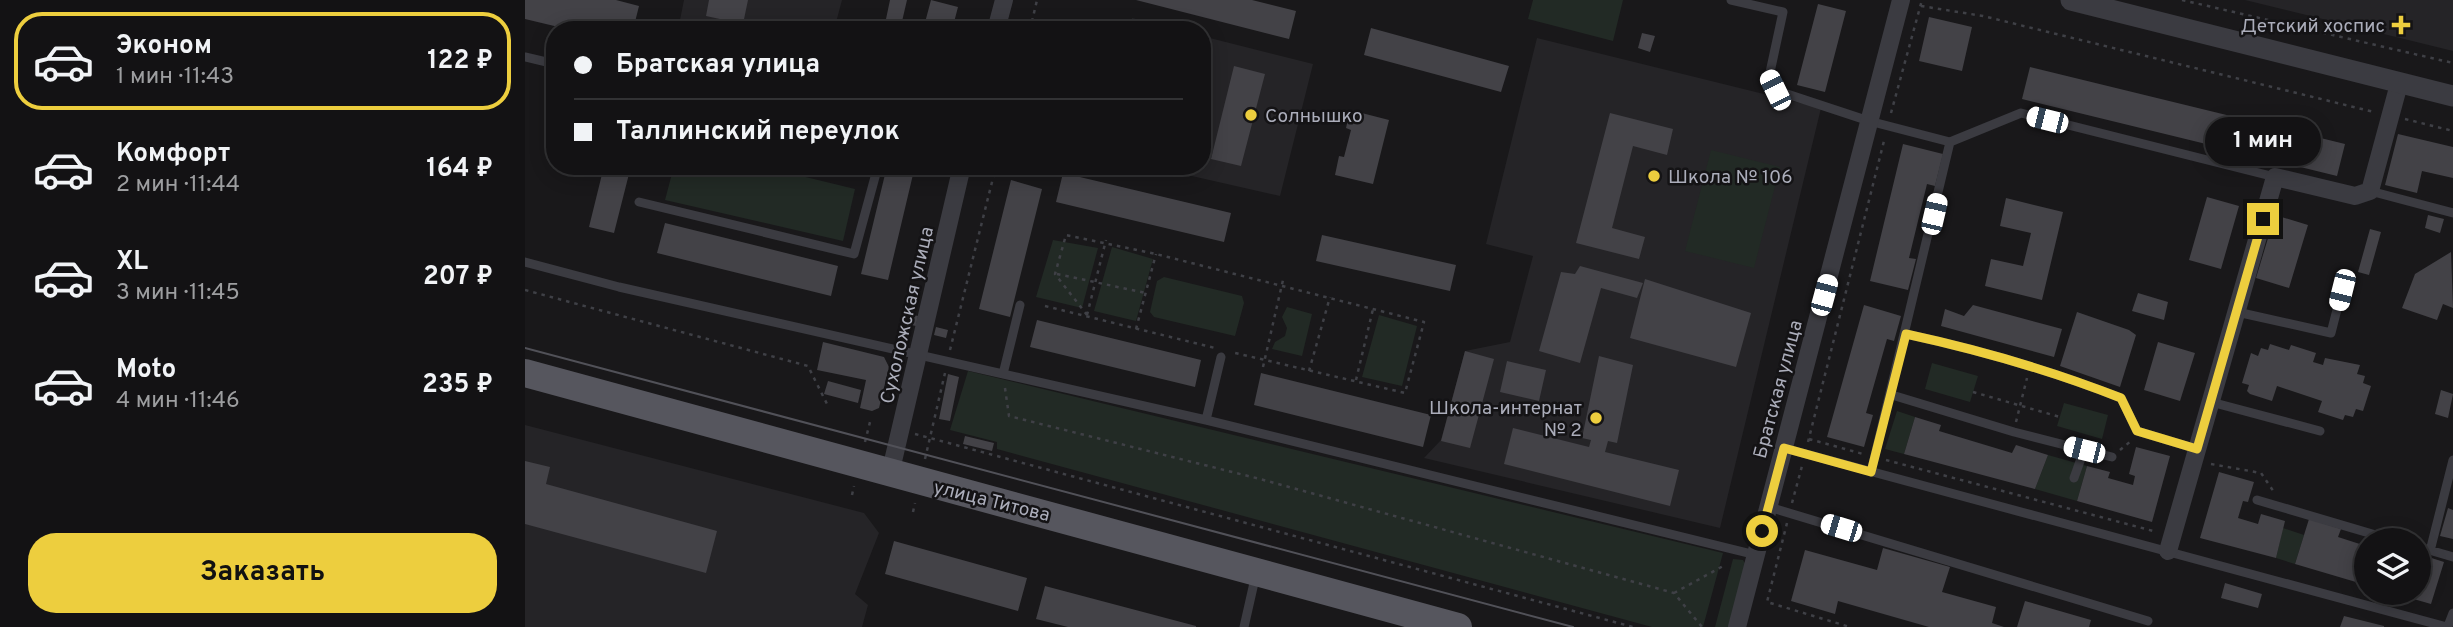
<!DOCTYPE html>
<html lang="ru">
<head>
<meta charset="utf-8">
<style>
	:root { --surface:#131214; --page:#202022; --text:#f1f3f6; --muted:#9d9ea0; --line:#323234; --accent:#edce3e }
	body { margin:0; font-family:Overpass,sans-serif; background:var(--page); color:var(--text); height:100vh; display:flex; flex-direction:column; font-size:26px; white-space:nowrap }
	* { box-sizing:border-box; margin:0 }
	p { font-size:23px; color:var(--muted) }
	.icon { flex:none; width:38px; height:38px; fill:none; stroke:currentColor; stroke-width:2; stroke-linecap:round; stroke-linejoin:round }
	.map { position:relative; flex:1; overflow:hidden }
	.side { display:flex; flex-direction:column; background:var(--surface); width:525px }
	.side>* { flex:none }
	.guide { position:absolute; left:21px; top:21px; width:665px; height:154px; border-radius:28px; box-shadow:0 4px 18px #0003,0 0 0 2px var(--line); display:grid; align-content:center; height:154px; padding:0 28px; background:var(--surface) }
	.buttons { position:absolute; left:1829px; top:528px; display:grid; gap:14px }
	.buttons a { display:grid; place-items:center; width:77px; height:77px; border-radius:50%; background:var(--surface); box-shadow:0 4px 18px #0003,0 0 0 2px var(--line); font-size:35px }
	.end { position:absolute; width:32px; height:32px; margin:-16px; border:9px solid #edce3e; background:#111; box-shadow:0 0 0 4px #111 }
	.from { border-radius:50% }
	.bubble { position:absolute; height:49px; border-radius:24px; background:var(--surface); box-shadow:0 4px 18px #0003,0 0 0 2px var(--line); font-size:23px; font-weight:700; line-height:49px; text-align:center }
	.car { position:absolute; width:21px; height:42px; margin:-21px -10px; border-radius:9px; box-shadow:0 0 5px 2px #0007; background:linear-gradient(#fff 24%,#345 0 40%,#fff 0 76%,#345 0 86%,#fff 0) }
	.guide b { display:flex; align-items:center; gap:24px; height:66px; font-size:26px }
	.guide b+b { border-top:2px solid var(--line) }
	.guide i { width:18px; height:18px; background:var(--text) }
	ul { padding:12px 0 0; list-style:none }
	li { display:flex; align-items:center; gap:21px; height:98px; margin:0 14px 10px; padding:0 14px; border:4px solid transparent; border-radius:28px }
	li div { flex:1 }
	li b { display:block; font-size:26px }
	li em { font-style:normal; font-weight:700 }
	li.current { border-color:var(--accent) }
	li>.icon { width:63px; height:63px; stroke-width:1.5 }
	.cta { display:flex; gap:14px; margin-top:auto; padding:14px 28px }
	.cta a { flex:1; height:80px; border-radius:28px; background:var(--accent); color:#111; font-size:28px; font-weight:700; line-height:80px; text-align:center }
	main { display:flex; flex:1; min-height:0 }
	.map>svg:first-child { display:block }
	.built { fill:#252427 }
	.green { fill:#222a25 }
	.building { fill:#434247 }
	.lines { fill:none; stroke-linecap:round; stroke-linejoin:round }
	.path { stroke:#3f4046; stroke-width:2.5; stroke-dasharray:3.5 5; stroke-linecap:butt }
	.service { stroke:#3b3b41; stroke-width:9 }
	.minor { stroke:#3b3b41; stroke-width:18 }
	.tertiary { stroke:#3b3b41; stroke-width:21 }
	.primary { stroke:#56565e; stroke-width:28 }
	.tram { stroke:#515158; stroke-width:2 }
	.route { stroke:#edce3e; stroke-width:9 }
	.poi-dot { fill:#edce3e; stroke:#141315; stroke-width:2.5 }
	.labels { text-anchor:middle; stroke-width:5; stroke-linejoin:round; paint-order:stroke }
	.poi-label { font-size:19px; fill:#abadba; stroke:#141315; text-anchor:end }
	.street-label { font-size:19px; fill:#abadba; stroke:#141315 }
</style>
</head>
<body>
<main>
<section class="side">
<ul>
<li class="current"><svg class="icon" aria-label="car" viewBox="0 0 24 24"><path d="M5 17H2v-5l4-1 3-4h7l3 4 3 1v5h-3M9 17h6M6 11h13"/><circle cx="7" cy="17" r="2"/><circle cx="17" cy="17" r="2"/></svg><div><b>Эконом</b><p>1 мин · 11:43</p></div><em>122 ₽</em></li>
<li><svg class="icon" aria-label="car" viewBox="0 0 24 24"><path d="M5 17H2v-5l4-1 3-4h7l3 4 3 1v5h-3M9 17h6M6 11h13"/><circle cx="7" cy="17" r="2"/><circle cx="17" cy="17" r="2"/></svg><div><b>Комфорт</b><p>2 мин · 11:44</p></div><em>164 ₽</em></li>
<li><svg class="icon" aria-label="car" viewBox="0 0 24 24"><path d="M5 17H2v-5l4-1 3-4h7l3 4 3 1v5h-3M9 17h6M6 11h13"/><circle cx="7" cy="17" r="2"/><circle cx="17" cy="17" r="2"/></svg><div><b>XL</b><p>3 мин · 11:45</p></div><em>207 ₽</em></li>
<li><svg class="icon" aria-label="car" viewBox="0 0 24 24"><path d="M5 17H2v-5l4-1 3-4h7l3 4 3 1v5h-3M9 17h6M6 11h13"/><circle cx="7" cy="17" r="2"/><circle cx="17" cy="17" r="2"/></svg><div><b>Moto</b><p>4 мин · 11:46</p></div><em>235 ₽</em></li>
</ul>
<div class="cta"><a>Заказать</a></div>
</section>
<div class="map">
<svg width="1928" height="627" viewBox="0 0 1928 627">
	<rect width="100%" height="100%" fill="#19181a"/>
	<!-- built -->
	<path class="built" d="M159,0H317L309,30H153Z
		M1720,0H1928V51Z
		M607,18L654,30H604Z
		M677,36L788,64L755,196L623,166H677Z
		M1012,38L1296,108L1195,528L899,458L916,440L940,351L985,342L1008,256L961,244Z
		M0,425L339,513L354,533L330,594L343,605L337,627H0Z"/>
	<!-- green -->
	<path class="green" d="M1008,0H1098L1088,41L1003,19Z
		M1186,150L1255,167L1229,268L1160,251Z
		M149,166H260V172L330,189L318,241L140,200Z
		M528,240L573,248L557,308L511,297Z
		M587,247L628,259L611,321L569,311Z
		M639,277L717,296L719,303L710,336L629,317L625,312L632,281Z
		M762,307L787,314L777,356L747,349L750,342L760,336L762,328L757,317Z
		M854,315L892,326L877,386L837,377Z
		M1407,363L1453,376L1445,402L1400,389Z
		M443,371L1198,553L1178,627H1127L472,449V442L425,430Z
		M1539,403L1583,415L1577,439L1532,426Z
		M1372,411L1390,417L1379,454L1360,449Z
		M1523,455L1562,466L1552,501L1510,489Z
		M1758,528L1779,535L1770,564L1751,558Z
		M1208,559L1218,560L1223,568L1206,627H1190Z"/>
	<!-- building -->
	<path class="building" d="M0,0H91L114,6L108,30H46L0,19Z
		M184,0H223L218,24L181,16Z
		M365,0H382L375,30H354L356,19H361Z
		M406,0L433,7L427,30H398Z
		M611,0H727L771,11L764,39Z
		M1293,4L1321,11L1300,92L1272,85Z
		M1404,17L1447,27L1437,71L1394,61Z
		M846,28L984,66L976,92L839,55Z
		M1117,33L1130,36L1125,52L1113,48Z
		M709,66L740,74L716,166L686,159Z
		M1505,67L1820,144L1812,176L1497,99Z
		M825,110L864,120L848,184L810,175L814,156L819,157L826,130L821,128Z
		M1085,113L1148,129L1142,155L1108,146L1087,228L1120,237L1114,259L1051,243Z
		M1873,134L1928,147V178L1897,171L1892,193L1860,185Z
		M1378,144L1418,154L1410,186L1402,184L1384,258L1391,259L1383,290L1345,281Z
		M79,166H106L89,233L64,227Z
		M362,166H390L363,280L336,274Z
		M538,173L706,213L699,242L531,202Z
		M486,180L517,189L485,317L454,309Z
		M1682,197L1714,206L1696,269L1664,260Z
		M1481,198L1538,212L1517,300L1460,286L1466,259L1498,266L1506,233L1475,226Z
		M1750,215L1783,225L1764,288L1731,278Z
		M1903,215L1919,219L1915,233L1900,228Z
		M140,223L313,266L306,296L132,253Z
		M1845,229L1856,232L1844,275L1833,272Z
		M797,235L931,265L925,291L791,261Z
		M1926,252L1928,308L1918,304L1912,320L1877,308L1890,274Z
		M1055,266L1118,283L1112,298L1076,288L1055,363L1014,351L1036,272L1050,274Z
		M1120,279L1226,313L1211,367L1105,338Z
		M1613,293L1643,302L1639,320L1607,311Z
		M1339,305L1376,316L1369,341L1362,339L1341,413L1348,415L1339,447L1302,437Z
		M1448,305L1537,329L1529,357L1416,326L1420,309L1439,316Z
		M1552,312L1604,330L1611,335L1595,387L1535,366Z
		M379,313L393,316L391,326L377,323Z
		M512,320L676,360L670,387L505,347Z
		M411,327L423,330L421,338L409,335Z
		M298,342L359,357L364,367L354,408L347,411L335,408L341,380L292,370Z
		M1633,342L1670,353L1655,401L1619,390Z
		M1745,344L1764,350L1766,345L1791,353L1788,362L1798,365L1800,358L1835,365L1832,374L1840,376L1838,383L1846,386L1838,411L1831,409L1828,417L1820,415L1818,420L1793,412L1797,401L1752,386L1747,401L1725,394L1722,391L1724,385L1717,383L1726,353L1733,356L1736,348L1743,350Z
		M940,351L969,359L945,448L916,441Z
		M1074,356L1108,365L1092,443L1083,441L1080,452L1154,470L1145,506L979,464L988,428L1064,447L1066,440L1057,438Z
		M982,361L1021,370L1014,401L975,392Z
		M736,373L906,415L898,447L729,405Z
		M423,374L434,377L425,421L414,419Z
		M303,381L336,390L333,403L299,394Z
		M1916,390L1928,394L1923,418L1910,414Z
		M1390,417L1416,425L1414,431L1487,453L1491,445L1523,455L1510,489L1379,454Z
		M440,436L469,443L467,451L438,444Z
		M1611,447L1645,456L1627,522L1552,501L1562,466L1585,472L1583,478L1608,485L1610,476L1604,474Z
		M0,461L25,467L21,484L192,531L181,573L0,524Z
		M1694,472L1729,482L1723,502L1718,501L1713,518L1733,524L1736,514L1760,521L1751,558L1675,538Z
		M1923,508L1928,510V539L1915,536Z
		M1784,519L1816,529L1813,537L1841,546V585L1770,564Z
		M369,541L502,578L493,611L360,574Z
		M1358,548L1425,567L1417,592L1471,607L1467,623L1479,627H1404L1313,601L1310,614L1266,601L1280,550L1352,570Z
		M1894,554L1919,562L1906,604L1871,594L1894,593Z
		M1700,583L1737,594L1733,608L1696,598Z
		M520,586L671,626V627H543L511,619Z
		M1500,601L1566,620L1564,627H1492Z
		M1819,616L1859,626V627H1815Z"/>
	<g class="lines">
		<!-- path -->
		<path class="path" d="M1657,0L1928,63
			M1396,6L1458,16L1849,112
			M505,30L512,0
			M1366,113L1397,0
			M1880,119L1928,131
			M532,274L621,293
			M0,290L283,366L304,408
			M520,306L690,348
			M562,315L530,274L541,235L631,254L899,322L880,393L706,352
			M562,315L581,240
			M611,329L631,254
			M425,350L471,166
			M738,367L758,280
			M784,371L805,297
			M831,380L848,309
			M480,388L484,416L735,479L1149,593L1177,627
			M1448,392L1535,417
			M1491,422L1502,378
			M390,434L1108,627
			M1284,439L1338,454
			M340,442L345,422
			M1283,442L1360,137
			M1595,450L1606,441
			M400,459L420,373
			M1361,460L1632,532
			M1686,464L1736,473L1749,492
			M327,495L329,486
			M1267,503L1277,466
			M388,512L390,503
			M1262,523L1242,602L1325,627
			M1149,593L1200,565"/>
		<!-- service -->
		<path class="service" d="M1206,0L1258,12L1244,77L1250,90L1344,121L1425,142L1496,113L1750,177
			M0,57L30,64
			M1845,191L1928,213
			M114,202L329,254L353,166
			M0,262L94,287L681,420L1231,555
			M1712,312L1806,333L1817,290
			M1381,334C1455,350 1525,370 1596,398L1612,431L1672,449
			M478,374L495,305
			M1367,395L1489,432L1587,457
			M1686,402L1795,431
			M681,420L696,357
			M1259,448L1922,627
			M1346,472L1425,142
			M1549,478L1559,450
			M1732,500L1871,541
			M1244,507L1623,621
			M1894,547L1928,557
			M1905,551L1928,460
			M1923,626L1928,613
			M719,627L731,574"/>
		<!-- minor -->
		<path class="minor" d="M471,30L479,0
			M365,474L437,166
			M1643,551L1750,177L1830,196L1845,191L1874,84
			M1212,627L1376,0"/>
		<!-- tertiary -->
		<path class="tertiary" d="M1546,0L1928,96"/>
		<!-- primary -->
		<path class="primary" d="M0,373L933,627"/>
		<!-- tram -->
		<path class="tram" d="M0,348L1048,627"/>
	</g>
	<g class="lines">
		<!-- route -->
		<path class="route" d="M1237,531L1259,448L1346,472L1381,334C1455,350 1525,370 1596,398L1612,431L1672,449L1738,219"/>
	</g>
	<!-- markers -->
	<g class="poi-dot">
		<path d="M1872.5 14.5h7v7h7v7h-7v7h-7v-7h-7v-7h7z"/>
		<circle cx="726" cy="115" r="7"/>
		<circle cx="1129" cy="176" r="7"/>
		<circle cx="1071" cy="418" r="7"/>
	</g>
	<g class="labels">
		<!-- poi labels -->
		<g class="poi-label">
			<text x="1860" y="32">Детский хоспис</text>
			<text x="740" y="122" text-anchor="start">Солнышко</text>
			<text x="1143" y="183" text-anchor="start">Школа № 106</text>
			<text x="1057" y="414">Школа-интернат<tspan x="1057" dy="22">№ 2</tspan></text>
		</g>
		<!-- street labels -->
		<g class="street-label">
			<text transform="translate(381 315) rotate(-77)" y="7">Сухоложская улица</text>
			<text transform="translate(1252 389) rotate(-75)" y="7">Братская улица</text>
			<text transform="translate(467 500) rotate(14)" y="7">улица Титова</text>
		</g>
	</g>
</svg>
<div class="buttons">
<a><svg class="icon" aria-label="layers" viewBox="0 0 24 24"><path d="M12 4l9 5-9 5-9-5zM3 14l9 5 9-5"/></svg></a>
</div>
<i class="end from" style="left:1237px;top:531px"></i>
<i class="end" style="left:1738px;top:219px"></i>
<div class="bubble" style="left:1680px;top:117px;width:116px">1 мин</div>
<i class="car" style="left:1250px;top:90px;rotate:334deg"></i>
<i class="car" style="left:1522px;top:120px;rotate:284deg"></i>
<i class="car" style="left:1409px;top:214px;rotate:13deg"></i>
<i class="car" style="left:1817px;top:290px;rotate:194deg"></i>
<i class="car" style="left:1299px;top:295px;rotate:15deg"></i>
<i class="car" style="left:1559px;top:450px;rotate:284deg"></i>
<i class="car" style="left:1316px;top:528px;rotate:287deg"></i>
<div class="guide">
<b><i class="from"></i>Братская улица</b>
<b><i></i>Таллинский переулок</b>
</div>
</div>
</main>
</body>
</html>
